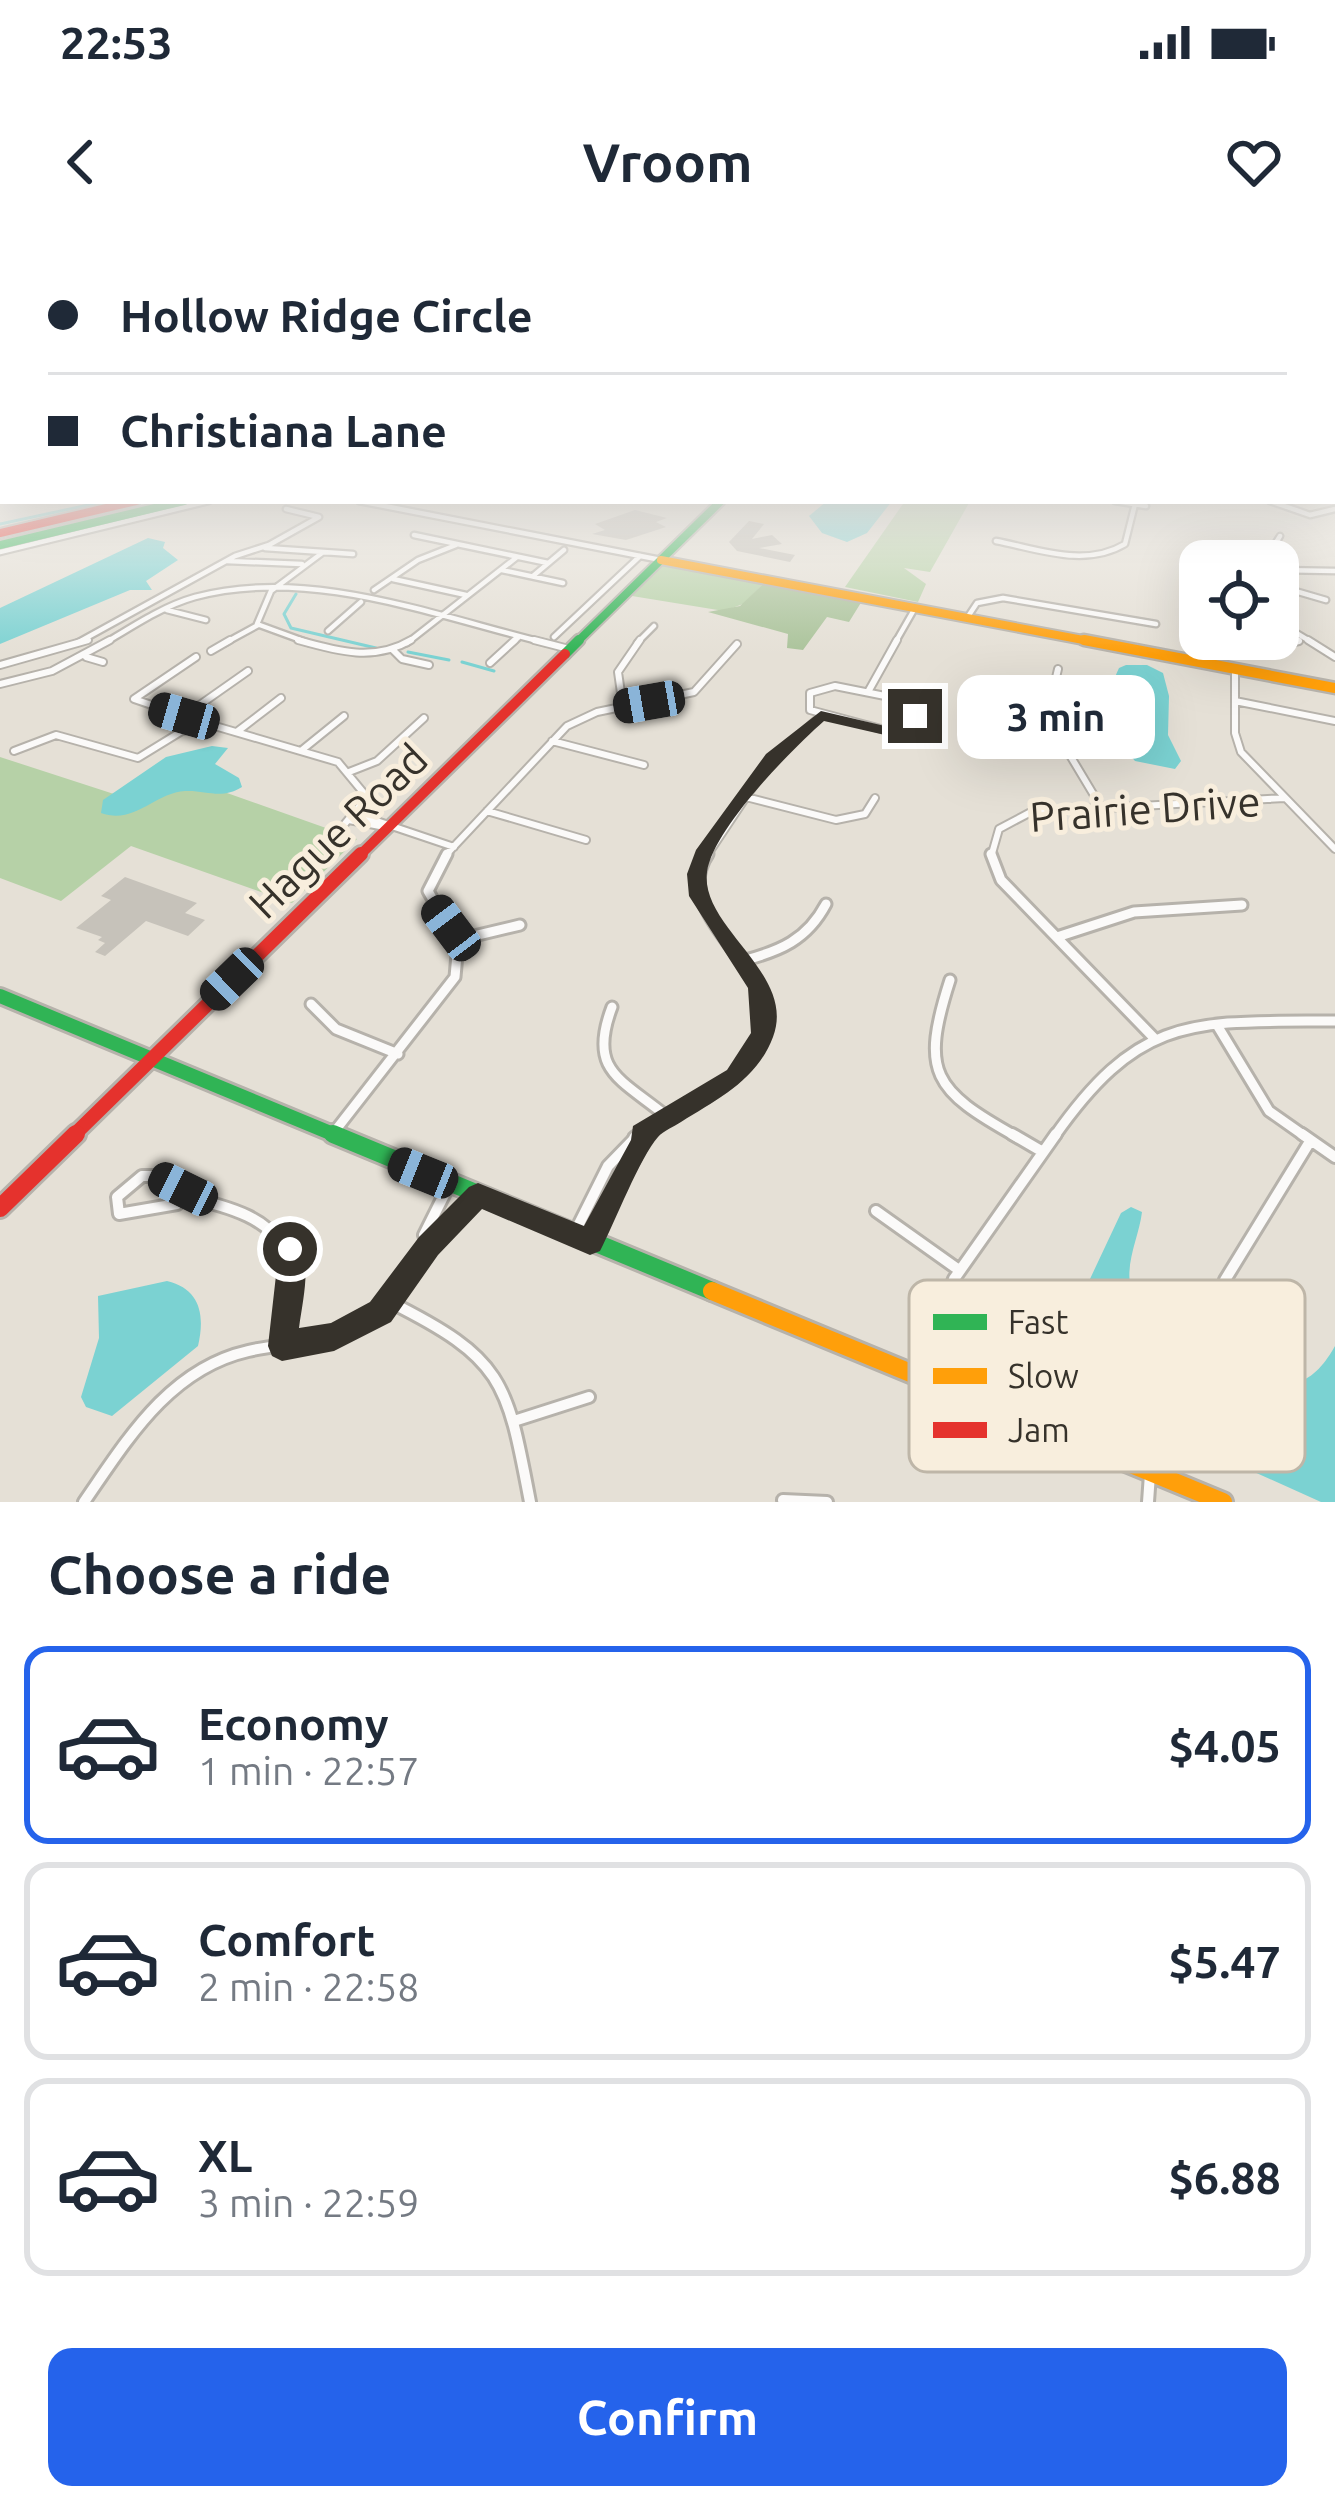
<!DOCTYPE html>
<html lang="en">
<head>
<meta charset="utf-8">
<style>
	:root { --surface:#fff; --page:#f2f2f3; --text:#1f2937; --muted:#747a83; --line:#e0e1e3; --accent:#2563eb }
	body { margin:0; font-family:Ubuntu,sans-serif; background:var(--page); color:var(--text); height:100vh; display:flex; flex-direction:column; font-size:45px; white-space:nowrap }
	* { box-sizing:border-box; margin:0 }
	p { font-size:39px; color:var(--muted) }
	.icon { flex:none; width:66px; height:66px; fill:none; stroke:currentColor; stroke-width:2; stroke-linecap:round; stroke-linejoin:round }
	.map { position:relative; height:1262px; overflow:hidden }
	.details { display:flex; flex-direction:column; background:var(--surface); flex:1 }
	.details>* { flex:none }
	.hud { position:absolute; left:0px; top:0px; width:1335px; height:264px; box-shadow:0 12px 48px #0002; display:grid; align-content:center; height:264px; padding:0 48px; background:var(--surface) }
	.tools { position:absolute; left:1179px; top:300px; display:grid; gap:24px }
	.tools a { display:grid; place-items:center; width:120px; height:120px; border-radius:24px; background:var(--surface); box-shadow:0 12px 48px #0002; font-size:60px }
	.end { position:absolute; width:54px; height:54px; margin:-27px; border:15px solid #36322b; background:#fff; box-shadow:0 0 0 6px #fff }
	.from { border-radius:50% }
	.bubble { position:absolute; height:84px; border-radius:24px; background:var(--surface); box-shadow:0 12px 48px #0002; font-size:39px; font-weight:700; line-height:84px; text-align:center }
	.car { position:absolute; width:36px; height:72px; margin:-36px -18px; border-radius:15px; box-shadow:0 0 9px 3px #0007; background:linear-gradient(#222 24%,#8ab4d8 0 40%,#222 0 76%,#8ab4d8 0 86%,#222 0) }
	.hud b { display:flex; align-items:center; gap:42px; height:114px; font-size:45px }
	.hud b+b { border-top:3px solid var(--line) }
	.hud i { width:30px; height:30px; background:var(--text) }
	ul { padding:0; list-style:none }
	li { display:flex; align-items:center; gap:36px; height:198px; margin:0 24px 18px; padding:0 24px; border:6px solid var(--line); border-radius:24px }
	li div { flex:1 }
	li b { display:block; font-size:45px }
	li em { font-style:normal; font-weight:700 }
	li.on { border-color:var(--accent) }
	li>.icon { width:108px; height:108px; stroke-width:1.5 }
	h2 { padding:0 48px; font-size:54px; line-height:144px }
	.action { display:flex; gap:24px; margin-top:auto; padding:24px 48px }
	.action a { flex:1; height:138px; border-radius:24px; background:var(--accent); color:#fff; font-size:48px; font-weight:700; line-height:138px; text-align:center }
	.status { display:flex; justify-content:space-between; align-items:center; height:84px; padding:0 60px; background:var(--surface); direction:ltr }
	.status svg { height:33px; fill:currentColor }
	header { display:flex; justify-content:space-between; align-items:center; height:156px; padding:0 48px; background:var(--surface); font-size:54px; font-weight:700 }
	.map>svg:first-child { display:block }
	.green { fill:#b6d1a7 }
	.forest { fill:#aac39a }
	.water { fill:#7bd2d2 }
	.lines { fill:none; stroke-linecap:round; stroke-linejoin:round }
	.stream { stroke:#7bd2d2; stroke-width:3 }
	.building { fill:#c6c2ba }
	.street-far3-casing { stroke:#b6b2ab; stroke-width:9 }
	.street-far2-casing { stroke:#b6b2ab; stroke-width:10 }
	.street-far1-casing { stroke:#b6b2ab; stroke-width:15 }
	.street-casing { stroke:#b6b2ab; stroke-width:16 }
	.fast-far3-casing { stroke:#b6b2ab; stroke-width:12 }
	.fast-far2-casing { stroke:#b6b2ab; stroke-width:15 }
	.fast-far1-casing { stroke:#b6b2ab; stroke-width:20 }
	.fast-casing { stroke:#b6b2ab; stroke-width:24 }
	.slow-far2-casing { stroke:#b6b2ab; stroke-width:12 }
	.slow-far1-casing { stroke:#b6b2ab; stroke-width:15 }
	.slow-casing { stroke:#b6b2ab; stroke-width:24 }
	.jam-far3-casing { stroke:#b6b2ab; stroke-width:12 }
	.jam-far2-casing { stroke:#b6b2ab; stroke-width:15 }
	.jam-far1-casing { stroke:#b6b2ab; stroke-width:20 }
	.jam-casing { stroke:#b6b2ab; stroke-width:24 }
	.street-far3 { stroke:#fbfaf9; stroke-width:4.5 }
	.street-far2 { stroke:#fbfaf9; stroke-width:6 }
	.street-far1 { stroke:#fbfaf9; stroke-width:9 }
	.street { stroke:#fbfaf9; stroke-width:10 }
	.fast-far3 { stroke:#30b455; stroke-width:8 }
	.fast-far2 { stroke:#30b455; stroke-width:10 }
	.fast-far1 { stroke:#30b455; stroke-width:14 }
	.fast { stroke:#30b455; stroke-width:18 }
	.slow-far2 { stroke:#ff9f0a; stroke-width:8 }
	.slow-far1 { stroke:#ff9f0a; stroke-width:10 }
	.slow { stroke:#ff9f0a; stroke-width:18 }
	.jam-far3 { stroke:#e5322d; stroke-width:8 }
	.jam-far2 { stroke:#e5322d; stroke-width:10 }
	.jam-far1 { stroke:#e5322d; stroke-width:14 }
	.jam { stroke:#e5322d; stroke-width:18 }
	.route { fill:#36322b }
	.labels { text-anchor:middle; stroke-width:10; stroke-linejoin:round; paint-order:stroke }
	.street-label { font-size:42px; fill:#36322b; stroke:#f8eedd }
	.key { fill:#f8eedd; stroke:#beb6a8; stroke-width:3 }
	.key-label { font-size:33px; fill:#36322b }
</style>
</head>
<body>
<div class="status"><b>22:53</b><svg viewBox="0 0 49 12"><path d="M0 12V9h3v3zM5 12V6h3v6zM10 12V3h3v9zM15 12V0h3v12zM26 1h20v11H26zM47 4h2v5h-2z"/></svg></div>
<header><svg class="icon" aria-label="back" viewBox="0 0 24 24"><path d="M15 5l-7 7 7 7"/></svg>Vroom<svg class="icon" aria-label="heart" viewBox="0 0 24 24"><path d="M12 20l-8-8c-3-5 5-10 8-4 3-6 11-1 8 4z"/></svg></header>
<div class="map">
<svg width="1335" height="1262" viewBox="0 0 1335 1262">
	<rect width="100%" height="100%" fill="#e5e0d6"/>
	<!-- green -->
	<path class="green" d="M905,261L969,263L930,332L904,328L926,344L918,362L845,347Z
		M664,322L765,342L743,364L724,371L632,356Z
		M0,517L117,555L193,541L357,599L292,663L131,606L61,661L0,638Z"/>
	<!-- forest -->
	<path class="forest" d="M765,342L862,361L849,382L827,377L803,410L787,408L788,394L708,372L740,366Z"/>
	<!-- water -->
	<path class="water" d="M827,261H892L867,293L847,302L822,293L809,276Z
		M148,298L165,302L163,308L178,320L146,341L152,350H130L0,404V368Z
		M1126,425H1147L1163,433L1169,456L1168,495L1181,521L1175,529L1135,521C1110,493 1102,463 1119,428Z
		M212,506L228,508L215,524L239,538L242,547C221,560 207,550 185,551C154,553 135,585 101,573L103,560L166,517Z
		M1131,967L1142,972C1139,998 1122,1028 1133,1055C1152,1105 1242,1160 1296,1143C1314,1138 1326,1122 1335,1106V1262H1321L1154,1187L1090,1165L1066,1090L1121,973Z
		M167,1041C201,1049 205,1076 198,1106L112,1176L86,1167L81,1157L99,1098L98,1056Z"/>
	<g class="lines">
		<!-- stream -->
		<path class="stream" d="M0,284L107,261
			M0,309L111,283
			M296,354L284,374L291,388L376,408
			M408,412L449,420
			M462,422L494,431"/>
	</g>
	<!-- building -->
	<path class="building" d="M635,270L667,278L656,282L666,287L626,300L592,294L605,290L595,284Z
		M749,281L764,284L752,299L772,295L782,304L759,308L795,315L790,322L737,311L729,302Z
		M125,637L197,663L185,673L205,680L188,696L146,681L105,716L95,712L105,703L98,700L102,697L76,688L111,660L101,656Z"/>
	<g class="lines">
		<defs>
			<path id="street-far3" d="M359,261L661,320
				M1115,261L1146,266
				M1270,261L1310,275L1335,269
				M414,295L548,323
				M996,301C1038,309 1085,328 1125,304L1135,264
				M265,308L353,314
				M0,312L209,261
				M227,321L302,324
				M1272,321L1269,314L1280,296
				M502,330L563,343
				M1278,330L1335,331
				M533,336L564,310
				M393,339L466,355
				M1278,346L1326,360
				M374,350L418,320L456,305
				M167,370L206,380
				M967,378L977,363L1003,358L1156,384
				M1278,382L1313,403
				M328,391L361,362
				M554,397L640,316
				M77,403L235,316L269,305L319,277L286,269
				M105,403C133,386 163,366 195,357C309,326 435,376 546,403
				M225,403L258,385
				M309,403L257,384L271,351L322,313
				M407,403L517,317
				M512,403L518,398
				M637,403L654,386
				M895,403L915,368
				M1289,403L1299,401"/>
			<path id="street-far2" d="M298,400C337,411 374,422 411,400
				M534,400L569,409
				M1308,400L1335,417
				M1276,406L1299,401
				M393,410L402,419L429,425
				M211,411L230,400
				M86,417L103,422
				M490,423L515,400
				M0,425L88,400
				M1058,429L1047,477L1101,567
				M1235,429V493L1241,512L1335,609
				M0,444L52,431L110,400
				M835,446L895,458L914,471V480L885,490L810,470V453Z
				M868,452L897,400
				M1235,461L1335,481
				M623,467L618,432L640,400
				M184,476L248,431
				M191,488L184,476L134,459L196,417
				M238,491L281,458
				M552,501L644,525
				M302,510L344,476
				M14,511L56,495L138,518L182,491L215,486L338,522L367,557L343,586
				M349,532L377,521L424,478
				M746,557L836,580L865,574L875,558
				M487,571L586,600
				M356,574L454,607
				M349,580L385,587
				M444,617L567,486L597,472L694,452L737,404
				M706,617L770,521L821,476
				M991,617L999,589L1031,572L1285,558"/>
			<path id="street-far1" d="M991,614L1001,640L1154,798
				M1057,697L1134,672L1242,665
				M457,700L520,685
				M742,721C780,711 807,700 826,664
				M950,740C920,833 933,850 1017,897
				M311,764L336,789L398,814
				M612,767C588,830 619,838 665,875
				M1217,785L1269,871L1306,897
				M335,891L455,737L458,703L428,651L447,614
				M634,897C667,876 708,862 737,835C830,746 659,687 708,614
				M1054,897C1141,773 1193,782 1335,781"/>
			<path id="street" d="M1012,894L1043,912
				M1302,894L1335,917
				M142,936H156L186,955L177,964L119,974L117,957Z
				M185,957C291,979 299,1008 282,1106
				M876,971L959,1030
				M576,990L608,926L639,894
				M591,999L644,901L642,894
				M428,1006L424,995L449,945
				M1225,1040L1309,903
				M390,1062C504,1119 507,1141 530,1262
				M919,1135L954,1039L1056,894
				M514,1181L589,1157
				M783,1260L827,1262
				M84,1262C127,1200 169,1129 248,1111C286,1102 327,1105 363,1084C391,1066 400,1038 421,1014C439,994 460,976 478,955
				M1148,1262L1150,1234"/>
			<path id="fast-far3" d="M0,305L184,261
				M576,403L721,261"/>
			<path id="fast-far2" d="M565,414L579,400"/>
			<path id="fast-far1" d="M0,756L340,897"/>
			<path id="fast" d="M333,894L712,1051"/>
			<path id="slow-far2" d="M661,320L1099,403"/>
			<path id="slow-far1" d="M1084,400L1335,448"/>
			<path id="slow" d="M712,1051L1223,1262"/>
			<path id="jam-far3" d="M0,293L136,261"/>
			<path id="jam-far2" d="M358,617L565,414"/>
			<path id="jam-far1" d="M72,897L361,614"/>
			<path id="jam" d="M0,968L76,894"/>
		</defs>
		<!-- street-far3 casing -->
		<use href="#street-far3" class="street-far3-casing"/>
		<!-- street-far2 casing -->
		<use href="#street-far2" class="street-far2-casing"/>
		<!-- street-far1 casing -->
		<use href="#street-far1" class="street-far1-casing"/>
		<!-- street casing -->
		<use href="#street" class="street-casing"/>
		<!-- fast-far3 casing -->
		<use href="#fast-far3" class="fast-far3-casing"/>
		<!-- fast-far2 casing -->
		<use href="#fast-far2" class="fast-far2-casing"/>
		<!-- fast-far1 casing -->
		<use href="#fast-far1" class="fast-far1-casing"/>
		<!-- fast casing -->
		<use href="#fast" class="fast-casing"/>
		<!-- slow-far2 casing -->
		<use href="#slow-far2" class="slow-far2-casing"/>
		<!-- slow-far1 casing -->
		<use href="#slow-far1" class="slow-far1-casing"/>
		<!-- slow casing -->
		<use href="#slow" class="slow-casing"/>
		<!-- jam-far3 casing -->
		<use href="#jam-far3" class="jam-far3-casing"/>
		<!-- jam-far2 casing -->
		<use href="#jam-far2" class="jam-far2-casing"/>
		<!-- jam-far1 casing -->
		<use href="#jam-far1" class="jam-far1-casing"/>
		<!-- jam casing -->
		<use href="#jam" class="jam-casing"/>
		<!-- street-far3 -->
		<use href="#street-far3" class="street-far3"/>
		<!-- street-far2 -->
		<use href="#street-far2" class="street-far2"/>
		<!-- street-far1 -->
		<use href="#street-far1" class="street-far1"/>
		<!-- street -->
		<use href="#street" class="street"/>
		<!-- fast-far3 -->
		<use href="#fast-far3" class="fast-far3"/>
		<!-- fast-far2 -->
		<use href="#fast-far2" class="fast-far2"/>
		<!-- fast-far1 -->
		<use href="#fast-far1" class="fast-far1"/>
		<!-- fast -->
		<use href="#fast" class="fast"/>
		<!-- slow-far2 -->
		<use href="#slow-far2" class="slow-far2"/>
		<!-- slow-far1 -->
		<use href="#slow-far1" class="slow-far1"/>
		<!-- slow -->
		<use href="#slow" class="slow"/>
		<!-- jam-far3 -->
		<use href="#jam-far3" class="jam-far3"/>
		<!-- jam-far2 -->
		<use href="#jam-far2" class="jam-far2"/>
		<!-- jam-far1 -->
		<use href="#jam-far1" class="jam-far1"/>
		<!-- jam -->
		<use href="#jam" class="jam"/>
	</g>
	<!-- sky -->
	<linearGradient id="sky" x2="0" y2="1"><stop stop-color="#7cc0df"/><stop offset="0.58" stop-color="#f3f1ed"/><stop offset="1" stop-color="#f3f1ed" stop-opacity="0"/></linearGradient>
	<rect width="1335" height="415" fill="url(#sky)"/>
	<!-- route -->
	<path class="route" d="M821,471L885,486L915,472L923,476L914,489L885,495L824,481C791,510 713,589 707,632C700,688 797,733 773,797C757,840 718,859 681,882C675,886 663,891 658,897C640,917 615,982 600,1011L590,1015L482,969L438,1015L391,1082L334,1111L282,1121L272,1116L268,1106L280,1000H300C311,1029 303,1058 299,1088L331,1083L370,1062L419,997L469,947L478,943L584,986L631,900L633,886L727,830L751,793L748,748L689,656L687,634L696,610L766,514Z"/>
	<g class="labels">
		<!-- street labels -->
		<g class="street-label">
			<text transform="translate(1145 569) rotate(-4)" y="15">Prairie Drive</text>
			<text transform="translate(338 591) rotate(-44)" y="15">Hague Road</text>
		</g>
	</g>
	<!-- legend -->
	<rect x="909" y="1040" width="396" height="192" rx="18" class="key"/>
	<rect x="933" y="1074" width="54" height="16" fill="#30b455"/>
	<rect x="933" y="1128" width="54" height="16" fill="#ff9f0a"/>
	<rect x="933" y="1182" width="54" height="16" fill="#e5322d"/>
	<g class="key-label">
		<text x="1008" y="1094">Fast</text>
		<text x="1008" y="1148">Slow</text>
		<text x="1008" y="1202">Jam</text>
	</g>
</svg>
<div class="tools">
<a><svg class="icon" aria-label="locate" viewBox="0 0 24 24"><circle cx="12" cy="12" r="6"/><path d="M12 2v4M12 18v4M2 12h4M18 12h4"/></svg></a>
</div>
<i class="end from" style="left:290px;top:1009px"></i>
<i class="end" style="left:915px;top:476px"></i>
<div class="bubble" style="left:957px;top:435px;width:198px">3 min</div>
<i class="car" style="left:649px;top:462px;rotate:260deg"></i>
<i class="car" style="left:184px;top:476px;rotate:286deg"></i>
<i class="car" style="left:451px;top:688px;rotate:323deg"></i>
<i class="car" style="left:232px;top:739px;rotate:226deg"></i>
<i class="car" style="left:423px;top:933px;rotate:292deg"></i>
<i class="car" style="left:183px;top:949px;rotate:296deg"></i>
<div class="hud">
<b><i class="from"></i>Hollow Ridge Circle</b>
<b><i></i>Christiana Lane</b>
</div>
</div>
<section class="details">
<h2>Choose a ride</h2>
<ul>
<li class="on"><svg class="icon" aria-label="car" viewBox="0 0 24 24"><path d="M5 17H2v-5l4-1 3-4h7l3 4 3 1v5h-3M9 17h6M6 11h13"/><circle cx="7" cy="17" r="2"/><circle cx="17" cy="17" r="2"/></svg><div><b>Economy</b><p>1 min · 22:57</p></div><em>$4.05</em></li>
<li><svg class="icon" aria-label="car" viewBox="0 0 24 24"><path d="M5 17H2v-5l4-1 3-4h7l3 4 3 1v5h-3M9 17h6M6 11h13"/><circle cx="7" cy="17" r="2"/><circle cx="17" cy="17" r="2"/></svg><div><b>Comfort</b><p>2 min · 22:58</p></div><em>$5.47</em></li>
<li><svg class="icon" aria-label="car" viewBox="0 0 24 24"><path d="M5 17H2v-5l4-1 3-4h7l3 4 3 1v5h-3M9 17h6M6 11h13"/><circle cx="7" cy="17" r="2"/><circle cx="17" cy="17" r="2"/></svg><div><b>XL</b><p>3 min · 22:59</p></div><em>$6.88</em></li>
</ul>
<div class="action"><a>Confirm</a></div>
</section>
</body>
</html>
